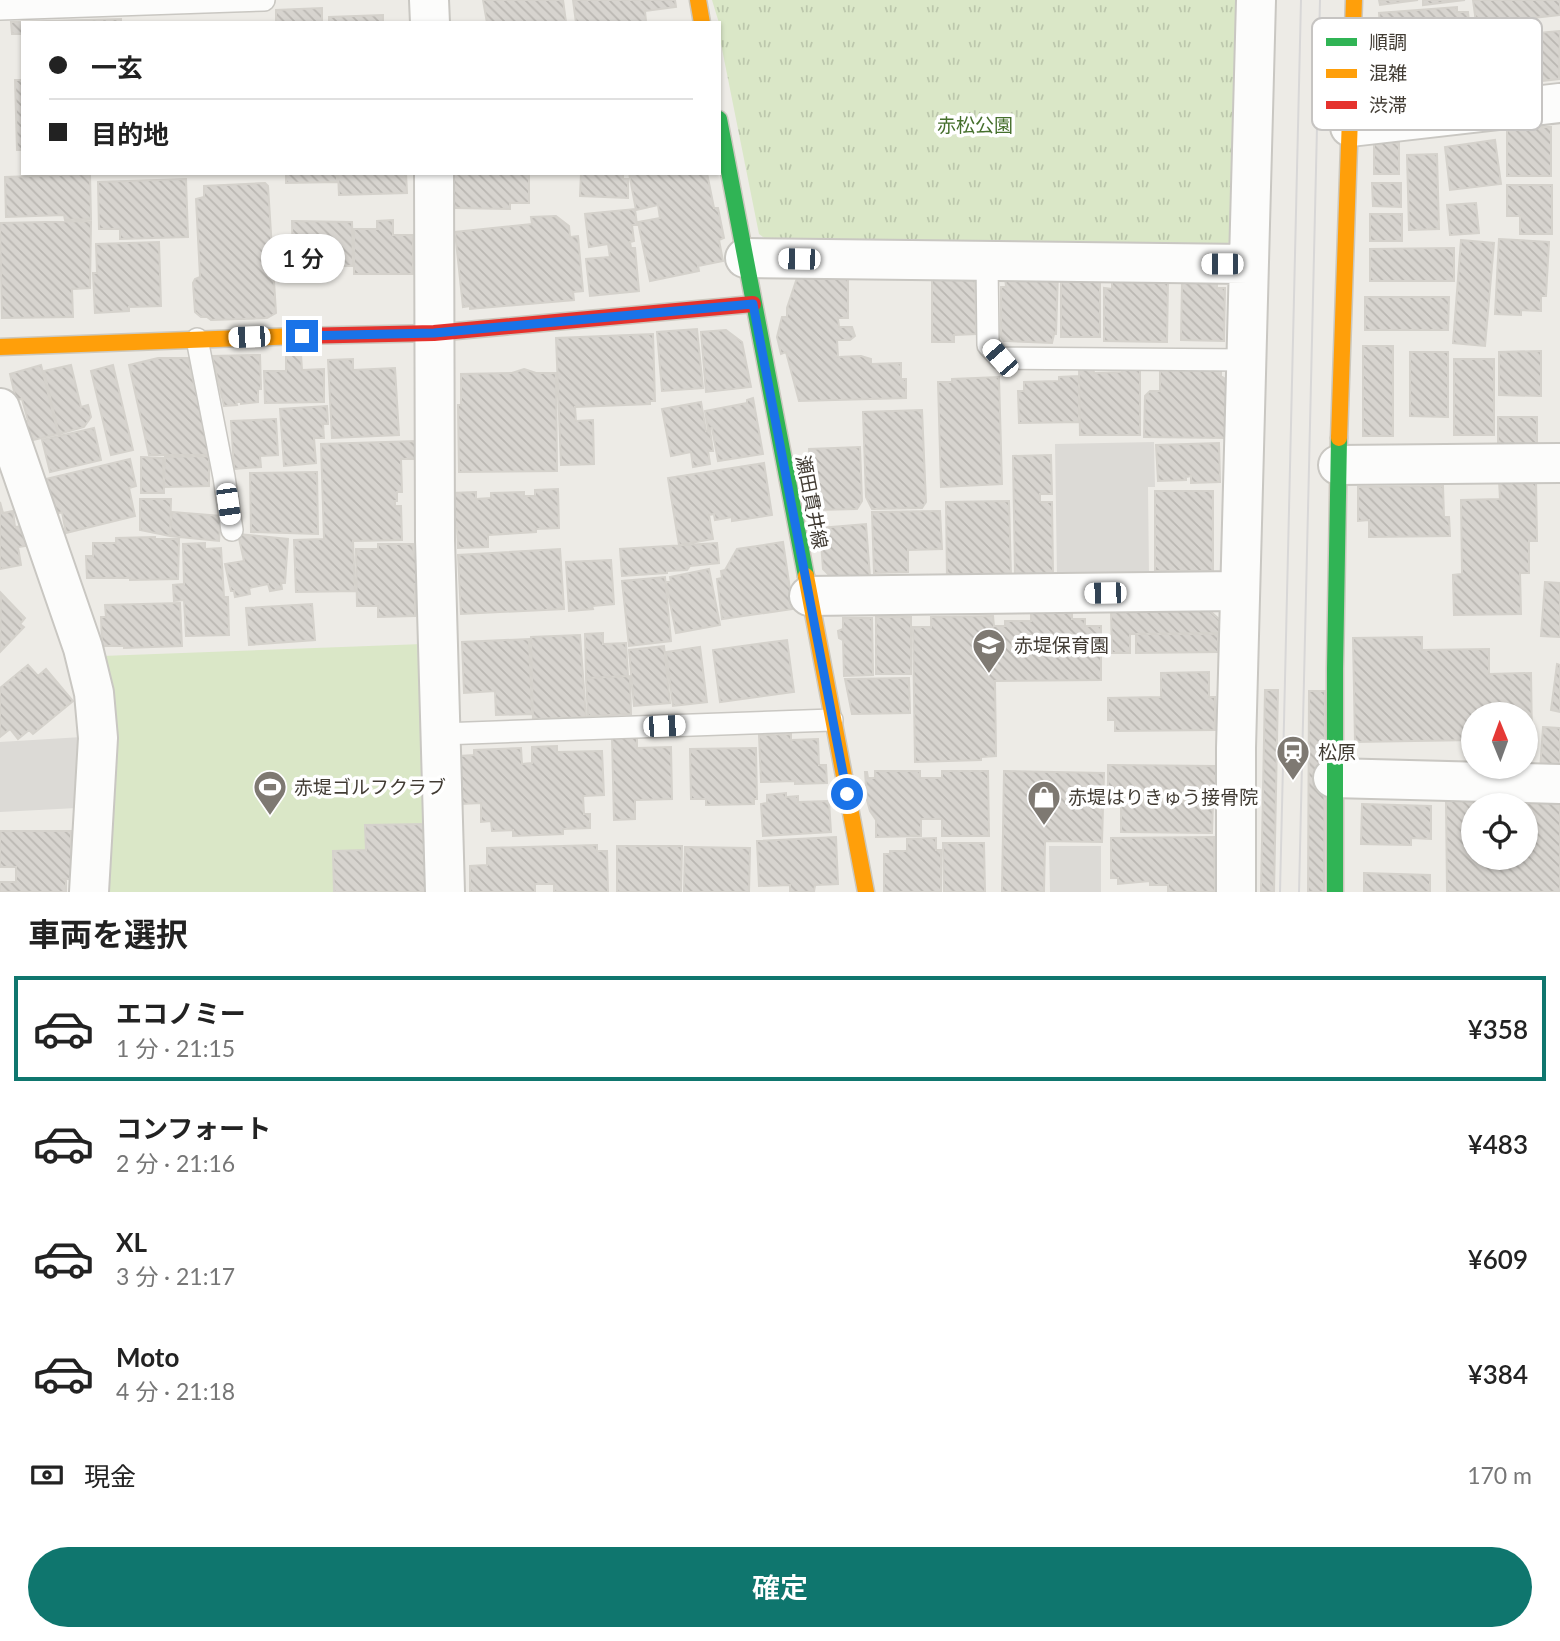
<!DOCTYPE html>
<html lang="ja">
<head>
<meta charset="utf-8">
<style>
	:root { --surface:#fff; --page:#f2f2f2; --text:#222; --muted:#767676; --line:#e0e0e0; --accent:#0f766e }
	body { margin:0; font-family:Lato,"Noto Sans JP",sans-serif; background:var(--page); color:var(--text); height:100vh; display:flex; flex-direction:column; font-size:26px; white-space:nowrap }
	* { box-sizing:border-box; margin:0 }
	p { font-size:23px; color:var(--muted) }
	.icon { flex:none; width:38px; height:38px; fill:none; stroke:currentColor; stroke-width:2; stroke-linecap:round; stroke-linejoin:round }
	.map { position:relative; height:892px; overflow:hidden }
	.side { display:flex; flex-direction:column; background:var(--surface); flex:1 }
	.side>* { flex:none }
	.banner { position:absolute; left:21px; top:21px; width:700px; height:154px; border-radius:0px; box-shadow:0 2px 5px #0004; display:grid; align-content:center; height:154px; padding:0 28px; background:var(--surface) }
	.needle { width:46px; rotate:359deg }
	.fabs { position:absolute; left:1461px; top:702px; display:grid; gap:14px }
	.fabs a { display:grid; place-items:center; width:77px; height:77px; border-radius:50%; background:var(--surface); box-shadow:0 2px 5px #0004; font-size:35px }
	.end { position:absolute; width:32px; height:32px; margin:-16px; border:9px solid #1a73e8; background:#fff; box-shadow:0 0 0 4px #fff }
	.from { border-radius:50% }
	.bubble { position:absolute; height:49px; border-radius:24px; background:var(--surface); box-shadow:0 2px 5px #0004; font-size:23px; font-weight:600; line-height:49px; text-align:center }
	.car { position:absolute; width:21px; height:42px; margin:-21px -10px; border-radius:9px; box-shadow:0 0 5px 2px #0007; background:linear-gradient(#fff 24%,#345 0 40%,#fff 0 76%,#345 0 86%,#fff 0) }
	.banner b { display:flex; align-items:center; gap:24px; height:66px; font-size:26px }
	.banner b+b { border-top:2px solid var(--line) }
	.banner i { width:18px; height:18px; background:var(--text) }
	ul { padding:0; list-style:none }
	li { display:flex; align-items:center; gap:21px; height:105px; margin:0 14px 10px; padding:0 14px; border:4px solid transparent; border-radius:0px }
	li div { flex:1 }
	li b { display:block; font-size:26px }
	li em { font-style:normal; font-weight:600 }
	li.active { border-color:var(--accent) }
	li>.icon { width:63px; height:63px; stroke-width:1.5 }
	h2 { padding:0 28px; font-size:32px; line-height:84px }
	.pay { display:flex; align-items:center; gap:18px; height:77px; padding:0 28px; font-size:26px }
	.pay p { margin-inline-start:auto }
	.button { display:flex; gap:14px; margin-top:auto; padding:14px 28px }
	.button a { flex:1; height:80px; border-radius:42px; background:var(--accent); color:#fff; font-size:28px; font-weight:600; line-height:80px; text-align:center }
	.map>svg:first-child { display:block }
	.grass { fill:#dae7c7 }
	.park { fill:url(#park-tufts) }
	.parking { fill:#dcdad6 }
	.building { fill:url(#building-back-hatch); stroke:#d5d2cc; stroke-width:2; fill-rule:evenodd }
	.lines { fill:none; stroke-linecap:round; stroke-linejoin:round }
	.lane-casing { stroke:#c9c7c2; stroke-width:24 }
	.street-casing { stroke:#c9c7c2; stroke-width:42 }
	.fast-casing { stroke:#ccc8be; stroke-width:19 }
	.slow-casing { stroke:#ccc8be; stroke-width:19 }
	.jam-casing { stroke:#ccc8be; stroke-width:19 }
	.lane { stroke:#fcfcfb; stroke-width:21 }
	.street { stroke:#fcfcfb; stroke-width:38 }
	.fast { stroke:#30b455; stroke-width:16 }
	.slow { stroke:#ff9f0a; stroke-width:16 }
	.jam { stroke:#e5322d; stroke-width:16 }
	.tram { stroke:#d8d7d7; stroke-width:2 }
	.route { stroke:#1a73e8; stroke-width:9 }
	.labels { text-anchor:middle; stroke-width:7; stroke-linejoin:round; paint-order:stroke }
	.park-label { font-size:19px; fill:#456f2c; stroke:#fff }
	.street-label { font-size:19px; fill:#423c34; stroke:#fff }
	.poi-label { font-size:19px; fill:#423c34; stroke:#fff; text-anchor:start }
	.key { fill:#fff; stroke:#c6c4c2; stroke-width:2 }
	.key-label { font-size:19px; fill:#423c34 }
</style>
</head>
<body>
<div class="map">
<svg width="1560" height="892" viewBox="0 0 1560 892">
	<defs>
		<pattern id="park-tufts" width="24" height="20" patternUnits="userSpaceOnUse" patternTransform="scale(1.75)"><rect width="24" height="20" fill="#dae7c7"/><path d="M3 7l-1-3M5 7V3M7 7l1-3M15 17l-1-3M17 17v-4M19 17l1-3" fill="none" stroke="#bcc7ac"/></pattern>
		<pattern id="building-back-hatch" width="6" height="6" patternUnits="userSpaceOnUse" patternTransform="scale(1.75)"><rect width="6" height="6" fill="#d7d4cf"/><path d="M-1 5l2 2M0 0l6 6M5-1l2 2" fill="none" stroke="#bab7b2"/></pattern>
	</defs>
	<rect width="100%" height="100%" fill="#edebe6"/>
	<!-- grass -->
	<path class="grass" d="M423,644L429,892H109L116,741L102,656Z"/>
	<!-- park -->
	<path class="park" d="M712,0H1239L1230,240L1221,252L781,250L759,234L719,34V23Z"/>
	<!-- parking -->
	<path class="parking" d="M1154,442L1155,487H1148L1149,574L1057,576L1055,444Z
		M82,737L77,808L0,812V742Z
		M1101,846V892H1050L1049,846Z"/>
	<!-- building -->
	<path class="building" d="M483,0H563L566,22L487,23Z
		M573,0H675L676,7L645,11L646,21L641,23H576Z
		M1379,0H1418L1380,5Z
		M1423,0H1465L1423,5Z
		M1473,0H1560V15L1495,22L1497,36L1478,38Z
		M1457,7V12H1468L1470,32L1381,38L1379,13Z
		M322,8V23H276V10Z
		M383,15V23H329V17Z
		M121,19V23H23V34H12L11,22Z
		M1560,31L1559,79L1516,84L1512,48L1518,47L1516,35Z
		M15,80H23V150H17Z
		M1507,127H1551V176H1507Z
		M1495,140L1501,184L1450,190L1445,147Z
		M1374,142L1399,143V174H1374Z
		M1437,154L1439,229L1409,230L1407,155Z
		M286,173H337V182L286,183Z
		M338,173H406L407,193L339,195Z
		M454,173H529V203H510V209L454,208Z
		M581,173H623V179H628V198L580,196Z
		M629,173H707L714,208H718L724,238L719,240L723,261L698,266L699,271L650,281L638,222L660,218L658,205L636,210Z
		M90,174L91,219L65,220L64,215L6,217L5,177Z
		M186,179L188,237L120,239V229H99L98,182Z
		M265,183L268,186L276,313L267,318L211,320L207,317H201L195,312L193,283L195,279L200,277L196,199L204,197V186Z
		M1372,183H1401V207L1373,206Z
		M1507,185H1552V234H1520V216H1507Z
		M1476,203L1479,233L1450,235L1447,205Z
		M635,209L637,225H632L634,241L630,242L631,248H635L639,291L590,296L586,259L610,257L608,244L589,247L585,214Z
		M1370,214H1402V241H1370Z
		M556,216L569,226L570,237L578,236L583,291L573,292L574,300L470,309V306L463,307L455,232L532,224L531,217Z
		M393,220V235H413V274H354V229H377V221Z
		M91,221L90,288L72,289L73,317L2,318L0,223Z
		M292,221L352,222L353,266H321V271H293Z
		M1499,239L1549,242L1546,296H1541V311L1521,310V315L1495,314Z
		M1461,240L1494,243L1485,346L1453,343Z
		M159,242L161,306L129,307V311L95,313L93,273H97L96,244Z
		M1454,248V281H1370V249Z
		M932,273H975L976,334L954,335V342H932Z
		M1058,273L1056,334H1054L1052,343L1004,341L1001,337V287H1006L1005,276Z
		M848,274V318H838L839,327H852L855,336L850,340H837L838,357L861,356L871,359V364L901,363V379H906V398L799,401L786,352L781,354L777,337L782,317H787V308L798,275Z
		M1061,275H1100V337H1061Z
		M1112,277L1168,281L1167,342L1104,341V288L1112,289Z
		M1182,282H1217V288H1225L1224,341L1181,340Z
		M1365,297H1449L1448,330H1365Z
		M697,329L703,388L662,391L657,332Z
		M726,330L742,342L751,387L706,392L701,332Z
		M653,334L655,401H650V404L575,407L576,421L593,420L594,464L561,465L556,338Z
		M1363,346H1393V436H1363Z
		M1541,351V396L1499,395V352Z
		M1410,352H1448V417L1410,416Z
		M301,354L302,370L324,369V402L265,403L264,371H286V355Z
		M260,355L261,389H258V402L241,404V402H236L237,405L224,406L212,356Z
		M158,358H188L211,455H149L129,365Z
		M353,359V370L395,368L399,435L332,438L328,360Z
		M1454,359H1494V435H1454Z
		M41,365L58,434L33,440L32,435L27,436L24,421H28L22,399L16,400L10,374Z
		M71,365L81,407L88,405L91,417L84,427L59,434L44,371Z
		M113,365L133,450L111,455L91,371Z
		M1093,366L1094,373L1122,372V368H1140V435H1080L1079,367Z
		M524,369L536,373H556L557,471L459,472L458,405H461V374L512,373Z
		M1160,370L1221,371V376L1227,380L1226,438L1144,437L1145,396L1150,391H1160Z
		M1079,376V422L1019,423L1018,391H1024V382L1059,381V377Z
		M999,377L1002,484L941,487L938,382H952V379Z
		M753,398L763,454L718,461L712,428L708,429L705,411L747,403V400Z
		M701,402L706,431L710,430L713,451H708L710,464L693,467L691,452L671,456L662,409Z
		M327,406L328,424H323L324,438H314L316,463L284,466L280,409Z
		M922,410L926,502L922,508L872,509L866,497L863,412Z
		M1498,417H1537V445L1498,444Z
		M276,419L278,455L260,456L261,467L234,469L231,421Z
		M94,428L101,460L50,472L42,440Z
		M417,441L418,459H401L402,492H397V501H395V506H401L402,540L353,541L355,591L296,592L294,540L324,539L321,444Z
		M1219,443L1220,482L1191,483V476L1186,477V480L1158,481L1156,445Z
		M860,447L862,501L857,509L816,510L811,504L809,449Z
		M1051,455L1052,494H1040V502H1052L1053,575L1015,576L1013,456Z
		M209,456V486L164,487L165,457Z
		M141,457L163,458L164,493H141Z
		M130,459L136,486L129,488L135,516L66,533L62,512L55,514L46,479Z
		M764,463L772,515L732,521V517L715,520L714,514L709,515L713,539L679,545L668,478Z
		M317,472L318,534L251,532L250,473Z
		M1536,479L1537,541H1529V573H1520L1521,614L1454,615L1453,575L1462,574L1461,500L1500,499L1499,480Z
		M1443,486L1444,517H1449L1450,536L1369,537V520L1358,521V487Z
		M558,489L559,528L536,529V532L488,535V547L458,548L457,528H453L451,493L476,492V499L491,498V493L524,492V496H535V490Z
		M1155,491H1213V571H1155Z
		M140,499H171L170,536L140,530Z
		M1009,501L1011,577L947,578L946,502Z
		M0,502L3,513L13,511L15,527L23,526L26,546L18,547L21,565L0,569Z
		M940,511L942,549L908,550V572L874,573L872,512Z
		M172,512L221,516L219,541L170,536Z
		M866,524L870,577L834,580L823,569L820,528Z
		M238,534L288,539L285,583H281L282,589L270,591L268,584L249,588L250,594L235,597L234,591H231L225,564L244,561Z
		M155,537V539H179L178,579L130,580V578H87L86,556H93V543H116V538Z
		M783,542L793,609L722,619L717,579L722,578L721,571L725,570L737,549Z
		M205,543V549L221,548L224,597H228L229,635L186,636L184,600L174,601L173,585L184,584L183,544Z
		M717,543L719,563L690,566L687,570L667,571V573L622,576L620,549Z
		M378,544H413L414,557H419V584H415V616L378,617V606H357L356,549H378Z
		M560,549L564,609L461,614L458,555Z
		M611,560L614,604L592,606L593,609L569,611L566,562Z
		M709,569L720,625L676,633L666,582H671L670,577Z
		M665,577L671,641L629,646L622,581Z
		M1545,582L1560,583V637L1541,636Z
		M1,593L25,618L20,624L24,627L0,652Z
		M180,603L182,646L124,648V646H102L101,617H106L105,605Z
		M312,604L315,640L249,645L246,608Z
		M1209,610L1221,621V633L1130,634V653H1112L1111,612Z
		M1072,612V619H1085V626H1101V680L995,681L996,756L981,757V760L915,762L913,627H931V617L993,616L994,626H1005V621H1031V613Z
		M876,617H911V674H876Z
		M843,618H872L873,675L844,676L843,640L839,638L838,631L843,629Z
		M603,633V644L626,643L628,676L586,678L585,634Z
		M1136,634H1218V652L1136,653Z
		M580,635L586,717L533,719L531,637Z
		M1422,637V650L1489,649V674L1531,673L1532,739H1526V714H1474V740L1355,742L1353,638Z
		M529,639L532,714L496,715L495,691L464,693L462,642Z
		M787,640L794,692L720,702L713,650Z
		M664,646L670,703L634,706L629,650Z
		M700,647L707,702L673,706L666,652Z
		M1557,664L1560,665V712L1551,710Z
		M28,665L38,676L46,669L73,701L33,734L29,730L18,739L10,729L0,737V688Z
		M1209,672V697H1215V730L1115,731V720H1108V698L1161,697V673Z
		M630,676L631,714L588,716L586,678Z
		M909,678L910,713L852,714L845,679Z
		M1265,690H1278L1274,892H1261Z
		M1309,691H1325L1324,892H1308Z
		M1543,727L1560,728V772L1540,771Z
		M791,734V740L818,739L819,765H826L827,783L795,784V781L761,782L759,735Z
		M637,737V748L671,747L672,799L635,800V819L614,820L612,738Z
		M557,746V752L602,751L604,795L583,796L584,814H590V828L563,829V834L513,836V830L492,831L491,821L481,822V803L461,804L460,756L474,755V750L521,748L522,764L532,763V747Z
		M756,748L757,799H754V804L706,805V799H691L690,749Z
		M1108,765L1217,766V800L1108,799Z
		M875,771H920V778H942V771H988L989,836H942V819H921V836L876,837V820L870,811L867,800L865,772H867L868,778H875Z
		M1004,771L1104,773L1102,842L1045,841L1044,892H1002Z
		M786,793V797L798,796V802L829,801L831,832L763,836L761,804L767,803V795Z
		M1560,800V892H1447L1446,801ZM1474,805H1526V858H1474Z
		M1121,801L1213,802L1212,833L1121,832Z
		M1362,804L1431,806V839L1411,838V845L1361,844Z
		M425,824L426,892H334L333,851L366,850L365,825Z
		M0,831H71V879H63L66,881V892H0V882H16V867H0Z
		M836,837L838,884L815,885L814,892H790V885L759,886L757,841Z
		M1214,837L1215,892H1168V885H1150V881L1118,884V878H1111V838Z
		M936,838V850H941V892H884V854H890V851H907V839Z
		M943,843H984L985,892H944Z
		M597,845V851H607L608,892H554V884H535V892H470V866L487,865V848Z
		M617,846H682L681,892H617Z
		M685,847L750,848L749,892H684Z
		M1364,873L1430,875V892H1364Z"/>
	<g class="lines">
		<defs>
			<path id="lane" d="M0,9L264,0
				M987,262L988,345L1000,358L1247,360
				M197,339L224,477L232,530
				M441,734L832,720"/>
			<path id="street" d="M429,0L430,23
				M1350,127L1560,103
				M434,173L435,540L445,892
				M745,258L1248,264
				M0,408L83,648L94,693L98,738L89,892
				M1338,465L1560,463
				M809,596L1240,591
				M1333,778L1560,784
				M1236,892V748L1256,0"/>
			<path id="fast" d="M719,119L806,576
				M1335,892V669L1339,438"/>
			<path id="slow" d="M698,0L702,23
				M0,347L298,336
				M1339,438L1354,0
				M806,576L866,892"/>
			<path id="jam" d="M298,336L434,333L753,304"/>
		</defs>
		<!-- lane casing -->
		<use href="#lane" class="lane-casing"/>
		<!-- street casing -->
		<use href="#street" class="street-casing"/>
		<!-- fast casing -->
		<use href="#fast" class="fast-casing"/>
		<!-- slow casing -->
		<use href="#slow" class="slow-casing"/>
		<!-- jam casing -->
		<use href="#jam" class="jam-casing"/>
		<!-- lane -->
		<use href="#lane" class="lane"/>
		<!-- street -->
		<use href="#street" class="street"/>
		<!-- fast -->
		<use href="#fast" class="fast"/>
		<!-- slow -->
		<use href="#slow" class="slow"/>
		<!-- jam -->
		<use href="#jam" class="jam"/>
		<!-- tram -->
		<path class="tram" d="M1280,892L1301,0
			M1299,892L1320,0"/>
	</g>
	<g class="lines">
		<!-- route -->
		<path class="route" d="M302,336L434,333L753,304L847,794"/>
	</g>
	<!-- icons -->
	<defs>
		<symbol id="school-pin" viewBox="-11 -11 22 30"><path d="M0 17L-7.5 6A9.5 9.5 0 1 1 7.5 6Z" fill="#7e7972" stroke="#fff"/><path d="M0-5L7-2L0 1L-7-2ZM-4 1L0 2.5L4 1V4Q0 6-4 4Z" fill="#fff"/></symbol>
		<symbol id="station-pin" viewBox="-11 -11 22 30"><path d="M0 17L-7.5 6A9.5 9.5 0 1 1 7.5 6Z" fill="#7e7972" stroke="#fff"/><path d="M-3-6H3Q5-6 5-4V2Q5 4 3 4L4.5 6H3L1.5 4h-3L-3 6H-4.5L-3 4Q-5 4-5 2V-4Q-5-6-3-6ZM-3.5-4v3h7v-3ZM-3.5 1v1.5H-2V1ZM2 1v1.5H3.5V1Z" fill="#fff"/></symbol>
		<symbol id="stadium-pin" viewBox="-11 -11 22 30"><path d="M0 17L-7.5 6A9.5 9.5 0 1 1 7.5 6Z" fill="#7e7972" stroke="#fff"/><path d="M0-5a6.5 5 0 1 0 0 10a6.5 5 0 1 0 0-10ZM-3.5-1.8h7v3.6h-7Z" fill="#fff"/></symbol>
		<symbol id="shop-pin" viewBox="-11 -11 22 30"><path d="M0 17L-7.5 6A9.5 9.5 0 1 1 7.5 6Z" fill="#7e7972" stroke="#fff"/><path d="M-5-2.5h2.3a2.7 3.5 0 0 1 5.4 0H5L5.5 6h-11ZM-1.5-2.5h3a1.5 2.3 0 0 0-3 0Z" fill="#fff"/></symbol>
	</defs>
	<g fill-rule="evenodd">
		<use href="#school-pin" x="970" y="626" width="38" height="52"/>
		<use href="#station-pin" x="1274" y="733" width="38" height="52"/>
		<use href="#stadium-pin" x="251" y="768" width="38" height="52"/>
		<use href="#shop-pin" x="1025" y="778" width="38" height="52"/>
	</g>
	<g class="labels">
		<!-- park labels -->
		<g class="park-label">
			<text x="975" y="132">赤松公園</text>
		</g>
		<!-- street labels -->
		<g class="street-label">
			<text transform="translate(812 502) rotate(79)" y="7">瀬田貫井線</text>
		</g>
		<!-- poi labels -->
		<g class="poi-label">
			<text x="1014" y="652">赤堤保育園</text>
			<text x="1318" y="759">松原</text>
			<text x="294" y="794">赤堤ゴルフクラブ</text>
			<text x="1068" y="804">赤堤はりきゅう接骨院</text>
		</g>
	</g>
	<!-- legend -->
	<rect x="1312" y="18" width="230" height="112" rx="10" class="key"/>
	<rect x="1326" y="38" width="31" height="8" fill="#30b455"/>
	<rect x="1326" y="69" width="31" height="9" fill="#ff9f0a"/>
	<rect x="1326" y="101" width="31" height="8" fill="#e5322d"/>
	<g class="key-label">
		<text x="1369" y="49">順調</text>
		<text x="1369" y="80">混雑</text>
		<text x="1369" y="112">渋滞</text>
	</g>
</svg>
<div class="fabs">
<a><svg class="needle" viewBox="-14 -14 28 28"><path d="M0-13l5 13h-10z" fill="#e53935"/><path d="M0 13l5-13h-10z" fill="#767676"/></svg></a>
<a><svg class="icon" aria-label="locate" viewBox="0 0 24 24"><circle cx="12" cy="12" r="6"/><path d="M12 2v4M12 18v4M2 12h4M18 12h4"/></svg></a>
</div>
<i class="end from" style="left:847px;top:794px"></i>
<i class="end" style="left:302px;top:336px"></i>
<div class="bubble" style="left:261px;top:234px;width:84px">1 分</div>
<i class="car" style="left:799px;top:259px;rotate:271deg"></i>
<i class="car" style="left:1222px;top:264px;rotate:270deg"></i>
<i class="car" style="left:249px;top:337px;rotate:268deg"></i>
<i class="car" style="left:1000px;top:358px;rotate:319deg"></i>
<i class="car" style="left:228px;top:504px;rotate:172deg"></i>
<i class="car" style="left:1105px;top:593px;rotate:269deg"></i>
<i class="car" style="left:664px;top:726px;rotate:88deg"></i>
<div class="banner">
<b><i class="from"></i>一玄</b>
<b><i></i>目的地</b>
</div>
</div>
<section class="side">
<h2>車両を選択</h2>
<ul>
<li class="active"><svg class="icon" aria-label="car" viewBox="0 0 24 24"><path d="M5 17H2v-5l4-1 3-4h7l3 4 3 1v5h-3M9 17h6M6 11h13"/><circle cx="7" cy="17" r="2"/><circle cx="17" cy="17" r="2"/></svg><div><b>エコノミー</b><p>1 分 · 21:15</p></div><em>¥358</em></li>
<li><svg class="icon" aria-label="car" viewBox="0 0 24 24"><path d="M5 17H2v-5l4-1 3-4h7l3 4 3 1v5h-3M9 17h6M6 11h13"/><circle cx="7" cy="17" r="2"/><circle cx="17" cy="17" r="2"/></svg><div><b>コンフォート</b><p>2 分 · 21:16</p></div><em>¥483</em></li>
<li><svg class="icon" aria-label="car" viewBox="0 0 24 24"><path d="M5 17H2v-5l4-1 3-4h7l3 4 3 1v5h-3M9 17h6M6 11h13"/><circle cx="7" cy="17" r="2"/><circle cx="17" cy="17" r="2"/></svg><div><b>XL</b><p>3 分 · 21:17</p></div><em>¥609</em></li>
<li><svg class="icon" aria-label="car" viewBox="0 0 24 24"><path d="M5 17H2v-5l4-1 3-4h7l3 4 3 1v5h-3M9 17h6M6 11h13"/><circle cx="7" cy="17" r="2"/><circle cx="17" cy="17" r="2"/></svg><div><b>Moto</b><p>4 分 · 21:18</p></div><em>¥384</em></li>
</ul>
<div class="pay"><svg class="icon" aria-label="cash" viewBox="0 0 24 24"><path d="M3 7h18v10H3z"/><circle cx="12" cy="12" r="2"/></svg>現金<p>170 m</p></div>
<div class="button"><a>確定</a></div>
</section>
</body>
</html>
